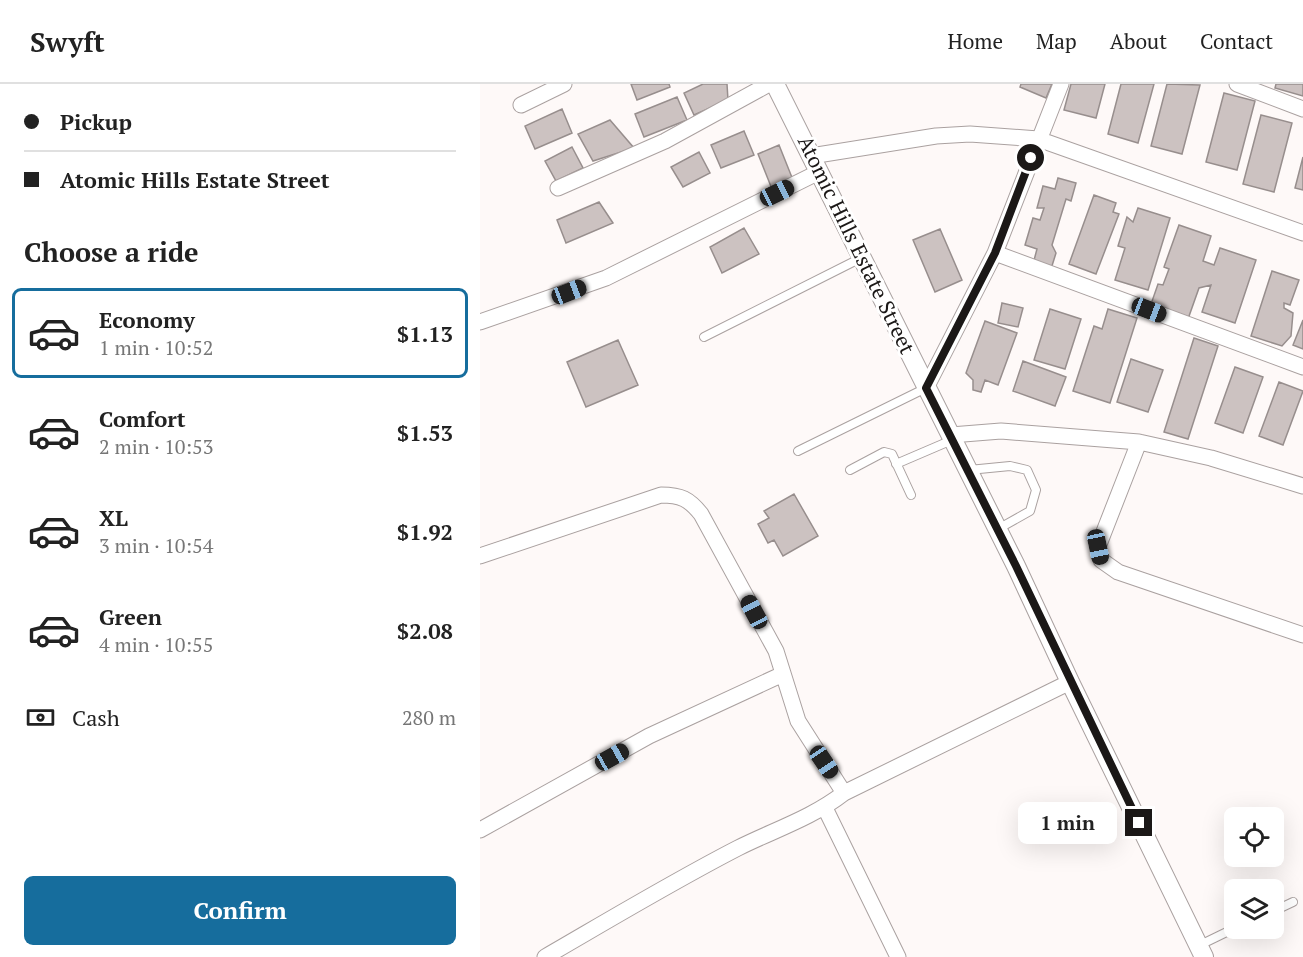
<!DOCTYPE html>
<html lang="en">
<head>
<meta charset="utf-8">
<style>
	:root { --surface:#fff; --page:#f2f2f2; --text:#222; --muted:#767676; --line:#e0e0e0; --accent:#166d9d }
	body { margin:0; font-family:"PT Serif",serif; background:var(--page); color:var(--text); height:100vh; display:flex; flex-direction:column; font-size:22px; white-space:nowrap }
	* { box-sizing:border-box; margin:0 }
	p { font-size:20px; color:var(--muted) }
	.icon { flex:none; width:33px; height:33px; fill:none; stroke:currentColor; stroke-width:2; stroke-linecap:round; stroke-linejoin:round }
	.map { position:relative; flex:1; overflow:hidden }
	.sheet { display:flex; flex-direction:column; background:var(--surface); width:480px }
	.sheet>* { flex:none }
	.guide { display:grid; align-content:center; height:132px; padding:0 24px; background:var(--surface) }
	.buttons { position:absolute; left:744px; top:723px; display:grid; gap:12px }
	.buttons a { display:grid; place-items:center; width:60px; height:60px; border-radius:9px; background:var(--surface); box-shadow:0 6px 24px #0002; font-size:30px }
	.end { position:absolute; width:27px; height:27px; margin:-14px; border:8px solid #1b1817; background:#fff; box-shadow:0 0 0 3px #fff }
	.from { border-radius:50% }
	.bubble { position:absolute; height:42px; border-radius:9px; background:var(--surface); box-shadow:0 6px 24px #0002; font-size:20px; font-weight:700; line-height:42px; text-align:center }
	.car { position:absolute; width:18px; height:36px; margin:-18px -9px; border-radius:8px; box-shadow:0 0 4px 2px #0007; background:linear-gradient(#222 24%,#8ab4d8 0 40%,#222 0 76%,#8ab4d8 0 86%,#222 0) }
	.guide b { display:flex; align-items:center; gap:21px; height:57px; font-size:22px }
	.guide b+b { border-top:2px solid var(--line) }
	.guide i { width:15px; height:15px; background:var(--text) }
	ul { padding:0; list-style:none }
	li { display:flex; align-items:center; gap:18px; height:90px; margin:0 12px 9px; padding:0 12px; border:3px solid transparent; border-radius:9px }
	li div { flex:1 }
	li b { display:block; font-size:22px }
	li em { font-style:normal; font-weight:700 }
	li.active { border-color:var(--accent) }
	li>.icon { width:54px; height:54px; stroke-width:1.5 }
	h2 { padding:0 24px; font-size:27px; line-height:72px }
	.pay { display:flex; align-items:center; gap:15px; height:66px; padding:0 24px; font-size:22px }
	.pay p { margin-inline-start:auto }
	.button { display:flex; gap:12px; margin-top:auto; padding:12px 24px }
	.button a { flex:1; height:69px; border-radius:9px; background:var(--accent); color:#fff; font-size:24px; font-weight:700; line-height:69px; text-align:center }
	header { display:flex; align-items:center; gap:36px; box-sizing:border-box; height:84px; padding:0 30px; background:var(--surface); border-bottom:2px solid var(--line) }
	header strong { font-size:28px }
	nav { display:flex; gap:33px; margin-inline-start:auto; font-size:21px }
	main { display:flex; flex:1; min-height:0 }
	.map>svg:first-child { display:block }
	.building { fill:#ccc2c1; stroke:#978e8d; stroke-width:1.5 }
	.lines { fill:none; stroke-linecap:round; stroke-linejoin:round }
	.service-casing { stroke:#aaa1a0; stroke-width:10 }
	.minor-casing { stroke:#aaa1a0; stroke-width:17 }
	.tertiary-casing { stroke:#aaa1a0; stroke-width:20 }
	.service { stroke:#fff; stroke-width:8 }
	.minor { stroke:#fff; stroke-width:15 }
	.tertiary { stroke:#fff; stroke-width:18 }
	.route { stroke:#1b1817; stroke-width:8 }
	.labels { text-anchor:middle; stroke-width:6; stroke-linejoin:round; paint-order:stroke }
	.street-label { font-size:21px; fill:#1b1817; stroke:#fff }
</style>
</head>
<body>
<header>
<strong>Swyft</strong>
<nav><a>Home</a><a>Map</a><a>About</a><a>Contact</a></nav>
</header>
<main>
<section class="sheet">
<div class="guide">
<b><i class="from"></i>Pickup</b>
<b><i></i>Atomic Hills Estate Street</b>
</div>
<h2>Choose a ride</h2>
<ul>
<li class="active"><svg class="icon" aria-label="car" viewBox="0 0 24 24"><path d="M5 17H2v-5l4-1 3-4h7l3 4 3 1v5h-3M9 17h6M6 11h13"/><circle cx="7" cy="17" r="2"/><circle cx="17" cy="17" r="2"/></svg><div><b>Economy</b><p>1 min · 10:52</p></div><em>$1.13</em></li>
<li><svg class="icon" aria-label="car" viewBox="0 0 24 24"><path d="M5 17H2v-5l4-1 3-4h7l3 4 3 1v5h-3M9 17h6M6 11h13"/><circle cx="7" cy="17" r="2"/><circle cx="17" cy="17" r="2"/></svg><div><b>Comfort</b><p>2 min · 10:53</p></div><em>$1.53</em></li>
<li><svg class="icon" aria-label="car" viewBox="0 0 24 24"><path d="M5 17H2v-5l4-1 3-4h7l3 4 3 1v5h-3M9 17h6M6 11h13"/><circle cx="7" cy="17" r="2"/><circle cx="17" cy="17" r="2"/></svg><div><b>XL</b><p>3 min · 10:54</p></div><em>$1.92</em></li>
<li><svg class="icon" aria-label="car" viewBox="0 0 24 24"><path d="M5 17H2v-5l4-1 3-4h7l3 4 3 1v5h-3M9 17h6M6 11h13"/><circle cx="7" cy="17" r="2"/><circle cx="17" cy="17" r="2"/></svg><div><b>Green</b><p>4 min · 10:55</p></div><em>$2.08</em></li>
</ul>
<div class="pay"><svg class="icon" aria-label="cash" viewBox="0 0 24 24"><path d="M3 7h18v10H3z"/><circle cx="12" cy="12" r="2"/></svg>Cash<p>280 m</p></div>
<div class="button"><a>Confirm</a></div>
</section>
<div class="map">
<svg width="823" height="873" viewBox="0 0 823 873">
	<rect width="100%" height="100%" fill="#fef9f8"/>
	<!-- building -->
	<path class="building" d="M151,0H189L190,3L157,16Z
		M223,0H247L248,16L214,31L204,9Z
		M541,0H572L566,14L540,3Z
		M591,0H625L616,34L584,26Z
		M641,0H674L658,59L628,50Z
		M687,0L720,1L702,70L671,62Z
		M796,0H823V12L795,4Z
		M744,9L775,17L757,86L726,78Z
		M197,13L207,36L164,53L155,30Z
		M82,25L92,49L55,65L45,42Z
		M781,31L812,39L794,108L763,100Z
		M130,36L154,64L113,77L98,50Z
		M264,47L274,71L241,84L231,61Z
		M299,61L313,96L292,105L278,70Z
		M92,63L103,84L76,97L65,77Z
		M219,68L230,89L203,103L191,83Z
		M823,73V106L815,104Z
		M578,94L596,99L591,117L586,115L572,161L576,169L571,185L553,180L557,165L545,161L553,134L560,136L564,124H557L563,102L575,105Z
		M614,111L636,119L633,128L639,130L616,190L589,180Z
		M119,118L133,139L86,159L77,136Z
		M658,124L690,134L668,206L635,196L645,164L638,162L647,133L653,138Z
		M699,141L731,152L723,177L734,181L740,164L776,176L755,239L722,228L731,201L719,204L708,235L670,223L678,200L683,201L689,185L684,183Z
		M264,144L279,170L242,189L230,163Z
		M460,145L482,196L455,208L433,156Z
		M792,187L819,196L810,221L804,219V224L813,229L811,252L802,262L771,252Z
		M522,219L543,224L538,243L518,239Z
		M570,225L601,235L585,285L554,276Z
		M628,225L657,234L630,319L593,307L614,242L622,245Z
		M823,236V265L813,261Z
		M505,237L537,249L518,301L505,296L501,308L493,306V296L486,289Z
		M714,254L738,262L708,355L684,348Z
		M138,256L158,301L106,323L87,278Z
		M651,275L683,286L668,328L637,318Z
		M543,277L586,293L575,322L533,307Z
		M755,283L783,293L763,349L735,339Z
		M799,298L823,307L803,361L779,352Z
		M314,410L338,452L303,472L294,456L288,459L278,440L289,434L284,427Z"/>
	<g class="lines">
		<defs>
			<path id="service" d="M224,253L381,174
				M318,367L446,304
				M416,380L472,356
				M370,386L404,368L412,370L431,411
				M489,386L530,382L547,386L556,406L550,427L518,445
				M794,827L813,818
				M720,861L755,844"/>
			<path id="minor" d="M757,0L823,25
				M41,21L84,0
				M331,72L456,52L490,50L558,55L823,149
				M78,104L185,57L289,0
				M515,169L823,283
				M0,238L126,194L339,88
				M446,304L515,169L581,0
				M471,351L521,347L659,358L731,374L823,402
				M659,358L618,463L621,476L638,488L823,551
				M0,472L181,411C201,411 209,415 221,430L296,567L318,637L364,709
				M345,724L418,873
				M0,746L169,652L303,590
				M65,873C129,836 192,798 258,764C294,746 332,734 364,709L590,598"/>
			<path id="tertiary" d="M295,0L536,482L590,598L724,873"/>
		</defs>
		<!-- service casing -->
		<use href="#service" class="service-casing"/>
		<!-- minor casing -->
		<use href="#minor" class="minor-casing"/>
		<!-- tertiary casing -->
		<use href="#tertiary" class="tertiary-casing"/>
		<!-- service -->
		<use href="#service" class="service"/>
		<!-- minor -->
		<use href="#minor" class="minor"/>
		<!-- tertiary -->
		<use href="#tertiary" class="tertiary"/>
	</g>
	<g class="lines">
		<!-- route -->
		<path class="route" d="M551,74L515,169L446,304L536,482L659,739"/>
	</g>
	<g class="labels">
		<!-- street labels -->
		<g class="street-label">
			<text transform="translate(376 161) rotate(64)" y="7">Atomic Hills Estate Street</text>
		</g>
	</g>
</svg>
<div class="buttons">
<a><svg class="icon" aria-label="locate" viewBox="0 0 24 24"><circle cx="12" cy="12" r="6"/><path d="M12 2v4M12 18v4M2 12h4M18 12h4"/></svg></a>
<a><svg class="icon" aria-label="layers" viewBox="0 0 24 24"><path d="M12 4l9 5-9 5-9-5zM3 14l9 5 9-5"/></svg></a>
</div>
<i class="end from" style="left:551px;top:74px"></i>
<i class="end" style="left:659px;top:739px"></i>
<div class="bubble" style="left:538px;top:718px;width:99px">1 min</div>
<i class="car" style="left:297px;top:109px;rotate:64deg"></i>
<i class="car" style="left:89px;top:208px;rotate:69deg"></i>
<i class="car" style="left:669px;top:226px;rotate:111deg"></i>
<i class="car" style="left:618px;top:463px;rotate:168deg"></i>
<i class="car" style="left:274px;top:528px;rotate:332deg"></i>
<i class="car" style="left:132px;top:673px;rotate:61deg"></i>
<i class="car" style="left:344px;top:678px;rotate:146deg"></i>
</div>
</main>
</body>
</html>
